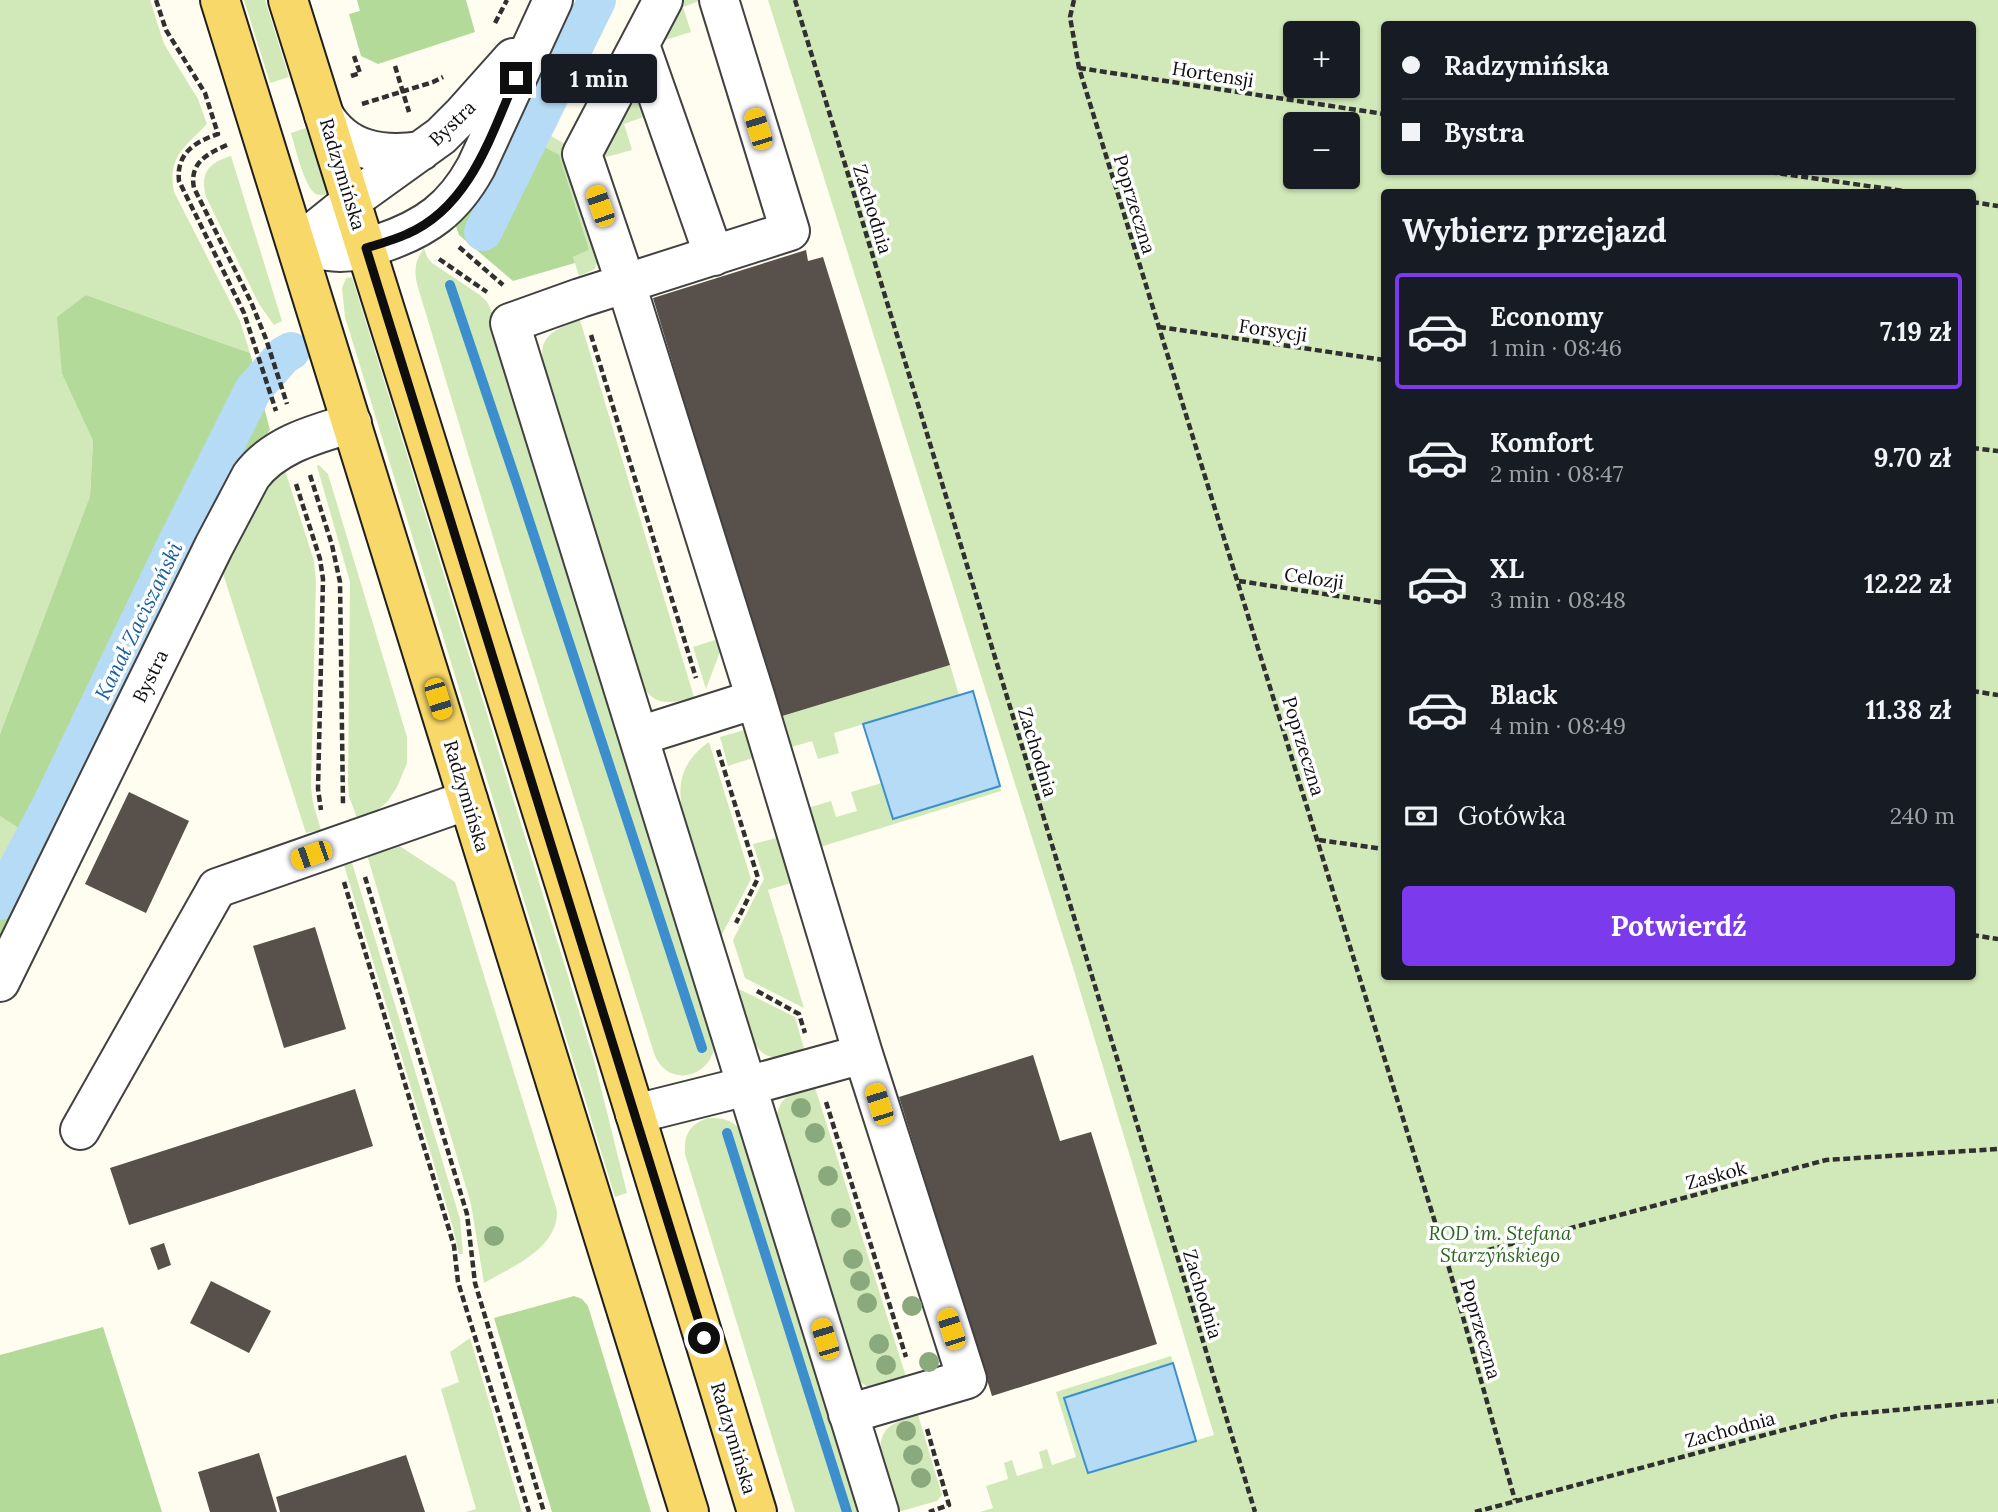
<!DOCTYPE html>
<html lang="pl">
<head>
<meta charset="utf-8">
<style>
	:root { --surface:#171b24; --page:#242831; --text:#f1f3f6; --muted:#9ea1a6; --line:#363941; --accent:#7c3aed }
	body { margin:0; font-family:Lora,serif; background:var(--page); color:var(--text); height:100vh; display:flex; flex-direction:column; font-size:26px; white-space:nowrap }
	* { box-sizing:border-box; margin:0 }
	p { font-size:23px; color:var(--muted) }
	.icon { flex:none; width:38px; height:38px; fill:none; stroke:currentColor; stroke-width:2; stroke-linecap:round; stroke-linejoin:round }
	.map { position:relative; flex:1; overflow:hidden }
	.side { position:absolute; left:1381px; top:189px; width:595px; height:791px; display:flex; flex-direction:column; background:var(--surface); border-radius:7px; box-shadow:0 2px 5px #0004 }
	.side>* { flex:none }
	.banner { position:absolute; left:1381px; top:21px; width:595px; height:154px; border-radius:7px; box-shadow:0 2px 5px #0004; display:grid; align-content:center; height:154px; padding:0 21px; background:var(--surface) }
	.fabs { position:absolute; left:1283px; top:21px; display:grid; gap:14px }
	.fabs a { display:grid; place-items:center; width:77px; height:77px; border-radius:7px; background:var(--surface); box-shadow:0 2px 5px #0004; font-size:35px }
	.end { position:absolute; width:32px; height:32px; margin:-16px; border:9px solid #0e0e0e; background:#fff; box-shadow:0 0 0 4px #fff }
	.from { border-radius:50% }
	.bubble { position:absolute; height:49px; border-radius:7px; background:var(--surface); box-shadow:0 2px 5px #0004; font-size:23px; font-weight:700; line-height:49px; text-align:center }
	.car { position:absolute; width:21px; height:42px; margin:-21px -10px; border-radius:9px; box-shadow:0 0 5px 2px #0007; background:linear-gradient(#f5c518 24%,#345 0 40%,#f5c518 0 76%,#345 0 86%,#f5c518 0) }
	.banner b { display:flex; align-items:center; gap:24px; height:66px; font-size:26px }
	.banner b+b { border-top:2px solid var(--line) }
	.banner i { width:18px; height:18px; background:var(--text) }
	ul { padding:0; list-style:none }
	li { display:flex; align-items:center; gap:21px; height:116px; margin:0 14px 10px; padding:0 7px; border:4px solid transparent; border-radius:7px }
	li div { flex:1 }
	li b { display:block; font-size:26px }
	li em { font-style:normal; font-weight:700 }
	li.current { border-color:var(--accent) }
	li>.icon { width:63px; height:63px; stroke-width:1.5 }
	h2 { padding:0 21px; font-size:32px; line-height:84px }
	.pay { display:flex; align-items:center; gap:18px; height:77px; padding:0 21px; font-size:26px }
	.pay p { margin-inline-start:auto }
	.primary-button { display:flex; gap:14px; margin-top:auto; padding:14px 21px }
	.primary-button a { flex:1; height:80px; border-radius:7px; background:var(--accent); color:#fff; font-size:28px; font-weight:700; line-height:80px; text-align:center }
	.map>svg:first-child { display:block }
	.green { fill:#d1e9b9; fill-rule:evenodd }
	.forest { fill:#b4da99 }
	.water { fill:#b5dbf6; stroke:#3c8fcc; stroke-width:2 }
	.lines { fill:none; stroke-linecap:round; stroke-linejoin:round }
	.stream { stroke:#3c8fcc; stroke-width:10 }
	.canal { stroke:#b5dbf6; stroke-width:38 }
	.building { fill:#57504b }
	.minor-casing { stroke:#414141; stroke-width:42 }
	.major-casing { stroke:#1f1f1f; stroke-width:42 }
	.path { stroke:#303030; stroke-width:4.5; stroke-dasharray:7 3.5; stroke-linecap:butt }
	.minor { stroke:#fff; stroke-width:38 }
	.major { stroke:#f7d868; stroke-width:38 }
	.tree { fill:#8aaa7d }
	.route { stroke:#0e0e0e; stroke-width:9 }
	.labels { text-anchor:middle; stroke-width:7; stroke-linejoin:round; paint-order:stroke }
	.street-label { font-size:19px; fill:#0e0e0e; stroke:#fff }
	.park-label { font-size:19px; font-style:italic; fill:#2b661f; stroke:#fff }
	.water-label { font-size:21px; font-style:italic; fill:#18609f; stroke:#fff }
</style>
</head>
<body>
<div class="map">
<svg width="1998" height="1512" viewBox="0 0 1998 1512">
	<rect width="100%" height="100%" fill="#fffcf0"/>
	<!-- green -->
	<path class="green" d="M0,0H150L164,44L198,99L207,124C185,147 167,157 174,192L240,321L250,353L86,295L62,374L93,441L90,496L0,734Z
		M244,0H265L289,77L270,83Z
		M576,0H607L542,131L567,145L599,256L595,269L579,276L573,257L589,250L509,128L558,30Z
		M680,0H702L683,7L691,32L665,40L663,38Z
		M768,0H1998V1512H980L993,1508L986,1486L1008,1479L1004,1463L1012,1460L1017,1476L1043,1468L1039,1452L1047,1449L1052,1465L1076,1457L1056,1392L1171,1356L1173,1363L1064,1398L1088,1473L1214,1435L1075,974ZM1384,24H1972V172H1384ZM1295,33H1348V86H1295ZM1295,124H1348V177H1295ZM1384,192H1972V976H1384Z
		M641,99L646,116L624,124L632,150L606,157L603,152L626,107Z
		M306,128L327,194C322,195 321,196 316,194C304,187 295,146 291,133Z
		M231,156L282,321L274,325L259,304L206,197C200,173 208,163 231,156Z
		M424,248L427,257L432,263L480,295L487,302L491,310L714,1034C721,1075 668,1093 654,1053L515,610L417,284C414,269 415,261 424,248Z
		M352,277L594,1060L627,1193L615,1197L345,317L342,288L346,278Z
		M580,320L694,697C672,704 653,707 642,684L543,361C538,334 559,328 580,320Z
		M283,464L314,561L316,581L311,787L313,803L321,830L306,833L219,561L264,486Z
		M319,465L328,474L407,737V763L397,787L388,801L378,810L357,818L349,796L348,783L350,582L317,466Z
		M715,640L718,641L721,649L706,689L693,647Z
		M950,665L959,695L834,733L839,753L818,759L812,741L788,748L779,717Z
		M748,729L756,757L728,766L720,737Z
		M709,742L751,879L720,938C712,912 704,886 697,860C683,816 663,774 709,742Z
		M882,783L893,819L1000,786L1001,791L820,847L808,808L831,801L836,817L857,811L851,792Z
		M0,816L22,829L0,869Z
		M780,837L794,882L768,890L804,1008L745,978L733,940L764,879L753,844Z
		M398,845L455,882L557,1211C558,1249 511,1267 484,1283L471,1204L367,855Z
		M352,863L460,1219L463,1254H459L452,1224L344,865Z
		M735,987L795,1017L805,1052C794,1054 783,1059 772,1057C749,1054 741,1006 735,987Z
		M814,1084L908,1383L872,1390L859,1381L854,1371L777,1117C779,1095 796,1091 814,1084Z
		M708,1118C722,1118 730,1119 740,1129L861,1512H795L685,1154C684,1134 689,1125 708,1118Z
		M470,1338L522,1512H466L476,1509L441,1389L459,1382L450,1352Z
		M918,1415L942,1495L937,1501L898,1512C891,1491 869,1446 888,1428C896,1421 908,1418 918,1415Z"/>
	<!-- forest -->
	<path class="forest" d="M357,0H466L475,32L378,64L361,56L349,14L360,11Z
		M509,128L559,155L589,250L573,257L575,263L513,281L459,235L454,221Z
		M86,295L250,353L270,430L234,474L0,955V869L22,830L0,816V734L90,496L93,441L62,374L57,317Z
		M574,1296L582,1299L588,1306L651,1512H552L494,1318Z
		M103,1327L162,1512H0V1355Z"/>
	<!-- water -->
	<path class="water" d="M973,691L1000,786L893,819L863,724Z
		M1173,1363L1196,1441L1088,1473L1064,1398Z"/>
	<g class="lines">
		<!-- stream -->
		<path class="stream" d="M450,285L518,487L702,1048
			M727,1133L847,1512"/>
		<!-- canal -->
		<path class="canal" d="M483,232L597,0
			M0,901L50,807L177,542L253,390L284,355L291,351"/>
	</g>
	<!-- building -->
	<path class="building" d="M806,250L808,261L823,257L950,665L779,717L653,298Z
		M129,792L189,821L146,913L85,884Z
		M315,927L346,1029L284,1048L253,946Z
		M1033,1055L1060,1141L1091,1132L1157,1344L992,1396L899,1097Z
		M355,1089L373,1146L129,1225L110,1168Z
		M164,1243L171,1265L158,1270L150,1248Z
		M211,1281L271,1311L249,1353L190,1323Z
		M259,1453L277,1512H210L198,1472Z
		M406,1455L425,1512H280L276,1497Z"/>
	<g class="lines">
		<defs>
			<path id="minor" d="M719,0L790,231L580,298L510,323L879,1512
				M640,45L714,256
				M324,115C345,151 382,157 421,151
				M297,245C311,248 325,252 340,252C354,252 368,248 382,243C426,228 453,209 476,167L553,0
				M297,245L359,195L441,136L463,114L513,58
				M756,699L863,1054
				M639,736L756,699L626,284L582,154L663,0
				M0,982L214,546L251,476C275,444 316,434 352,423
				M635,1114L747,1086L863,1054L967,1379L848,1414
				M80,1130L217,888L468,800"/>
			<path id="major" d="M220,0C379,503 529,1009 689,1512
				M288,0L565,885L757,1512"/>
		</defs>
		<!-- minor casing -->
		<use href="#minor" class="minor-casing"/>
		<!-- major casing -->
		<use href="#major" class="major-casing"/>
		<!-- path -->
		<path class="path" d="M156,0L166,30L205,93L218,134C194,142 176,154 179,181L244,313L276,411
			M795,0L1255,1512
			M1074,0L1070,17L1079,68L1447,1261L1515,1500
			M495,23L507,0
			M395,66L409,112
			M1079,68L1384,114
			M351,76L360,73L354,56
			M362,104L433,82L443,77
			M227,145C206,154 189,164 194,188L251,302L266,339L287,404
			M1770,172L1910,192
			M1972,202L1998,206
			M459,247L503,285
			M439,259L487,292
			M1159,327L1384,360
			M591,335L696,678
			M1972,448L1998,451
			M310,475L332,545L340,582L343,805
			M296,484L320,559L323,579L318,789L321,810
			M1239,581L1384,603
			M1972,691L1998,695
			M718,750L758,878L736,923
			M1319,840L1384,849
			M365,877L467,1214L475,1283L544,1512
			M344,882L454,1246L458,1282L529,1512
			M1972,935L1998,939
			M757,991L799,1014L805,1033
			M826,1102L906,1357
			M1447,1261L1826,1160L1998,1149
			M927,1429L949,1505L929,1512
			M1475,1512L1840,1415L1998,1401"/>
		<!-- minor -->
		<use href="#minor" class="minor"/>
		<!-- major -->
		<use href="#major" class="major"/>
	</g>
	<!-- trees -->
	<g class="tree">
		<circle cx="801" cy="1108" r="10"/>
		<circle cx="815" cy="1133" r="10"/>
		<circle cx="828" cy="1176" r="10"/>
		<circle cx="841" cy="1218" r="10"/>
		<circle cx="494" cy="1236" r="10"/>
		<circle cx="853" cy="1259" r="10"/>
		<circle cx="860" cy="1281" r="10"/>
		<circle cx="867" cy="1303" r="10"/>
		<circle cx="912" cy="1306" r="10"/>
		<circle cx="879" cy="1344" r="10"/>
		<circle cx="929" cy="1362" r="10"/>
		<circle cx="886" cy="1365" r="10"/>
		<circle cx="906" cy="1431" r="10"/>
		<circle cx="913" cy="1455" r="10"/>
		<circle cx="921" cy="1478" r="10"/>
	</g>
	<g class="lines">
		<!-- route -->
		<path class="route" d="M516,78C491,135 470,207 407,234C394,240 379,244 366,248L704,1338"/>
	</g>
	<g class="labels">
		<!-- street labels -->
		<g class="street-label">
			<text transform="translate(1213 74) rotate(9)" y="7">Hortensji</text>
			<text transform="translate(452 123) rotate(-44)" y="7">Bystra</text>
			<text transform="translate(343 174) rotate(73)" y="7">Radzymińska</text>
			<text transform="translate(1135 204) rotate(73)" y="7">Poprzeczna</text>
			<text transform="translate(873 209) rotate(73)" y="7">Zachodnia</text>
			<text transform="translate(1273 330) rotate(8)" y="7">Forsycji</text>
			<text transform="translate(1314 578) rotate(8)" y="7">Celozji</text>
			<text transform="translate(150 676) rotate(-64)" y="7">Bystra</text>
			<text transform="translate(1304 746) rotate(73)" y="7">Poprzeczna</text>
			<text transform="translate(1038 752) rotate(73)" y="7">Zachodnia</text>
			<text transform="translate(467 796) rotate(73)" y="7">Radzymińska</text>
			<text transform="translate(1716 1175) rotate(-15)" y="7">Zaskok</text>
			<text transform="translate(1203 1294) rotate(73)" y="7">Zachodnia</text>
			<text transform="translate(1481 1329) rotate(74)" y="7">Poprzeczna</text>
			<text transform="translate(1730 1429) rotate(-15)" y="7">Zachodnia</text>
			<text transform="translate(734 1438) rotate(73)" y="7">Radzymińska</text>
		</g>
		<!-- park labels -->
		<g class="park-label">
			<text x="1500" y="1240">ROD im. Stefana<tspan x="1500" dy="22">Starzyńskiego</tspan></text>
		</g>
		<!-- water labels -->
		<g class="water-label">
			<text transform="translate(139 621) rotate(-64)" y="7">Kanał Zaciszański</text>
		</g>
	</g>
</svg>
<div class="fabs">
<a>+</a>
<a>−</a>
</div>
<i class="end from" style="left:704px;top:1338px"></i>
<i class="end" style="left:516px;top:78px"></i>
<div class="bubble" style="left:541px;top:54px;width:116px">1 min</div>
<i class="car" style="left:758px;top:129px;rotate:343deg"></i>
<i class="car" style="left:600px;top:206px;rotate:341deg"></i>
<i class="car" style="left:438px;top:699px;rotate:163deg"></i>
<i class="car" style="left:311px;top:855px;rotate:251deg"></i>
<i class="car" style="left:879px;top:1104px;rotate:342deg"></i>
<i class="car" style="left:951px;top:1329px;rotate:342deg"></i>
<i class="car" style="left:825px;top:1339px;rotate:343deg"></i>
<div class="banner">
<b><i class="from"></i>Radzymińska</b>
<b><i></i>Bystra</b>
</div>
<section class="side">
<h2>Wybierz przejazd</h2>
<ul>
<li class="current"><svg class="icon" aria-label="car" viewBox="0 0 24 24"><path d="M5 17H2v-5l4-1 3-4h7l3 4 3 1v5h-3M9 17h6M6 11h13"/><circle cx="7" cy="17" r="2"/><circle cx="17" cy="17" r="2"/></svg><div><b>Economy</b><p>1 min · 08:46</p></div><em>7.19 zł</em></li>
<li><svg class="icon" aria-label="car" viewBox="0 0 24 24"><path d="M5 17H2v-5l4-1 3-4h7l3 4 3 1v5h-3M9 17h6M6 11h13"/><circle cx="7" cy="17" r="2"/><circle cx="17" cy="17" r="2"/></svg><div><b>Komfort</b><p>2 min · 08:47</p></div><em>9.70 zł</em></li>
<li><svg class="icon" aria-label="car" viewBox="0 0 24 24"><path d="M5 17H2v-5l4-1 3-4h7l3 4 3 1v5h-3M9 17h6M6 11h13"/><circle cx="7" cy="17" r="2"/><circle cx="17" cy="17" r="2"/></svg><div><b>XL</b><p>3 min · 08:48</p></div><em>12.22 zł</em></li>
<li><svg class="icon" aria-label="car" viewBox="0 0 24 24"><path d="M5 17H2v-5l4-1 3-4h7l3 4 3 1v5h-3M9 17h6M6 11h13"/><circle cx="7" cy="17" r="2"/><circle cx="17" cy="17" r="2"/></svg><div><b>Black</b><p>4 min · 08:49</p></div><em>11.38 zł</em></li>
</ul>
<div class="pay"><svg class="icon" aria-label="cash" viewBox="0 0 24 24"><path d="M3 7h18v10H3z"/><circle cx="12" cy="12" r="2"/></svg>Gotówka<p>240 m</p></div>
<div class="primary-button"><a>Potwierdź</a></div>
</section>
</div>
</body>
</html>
